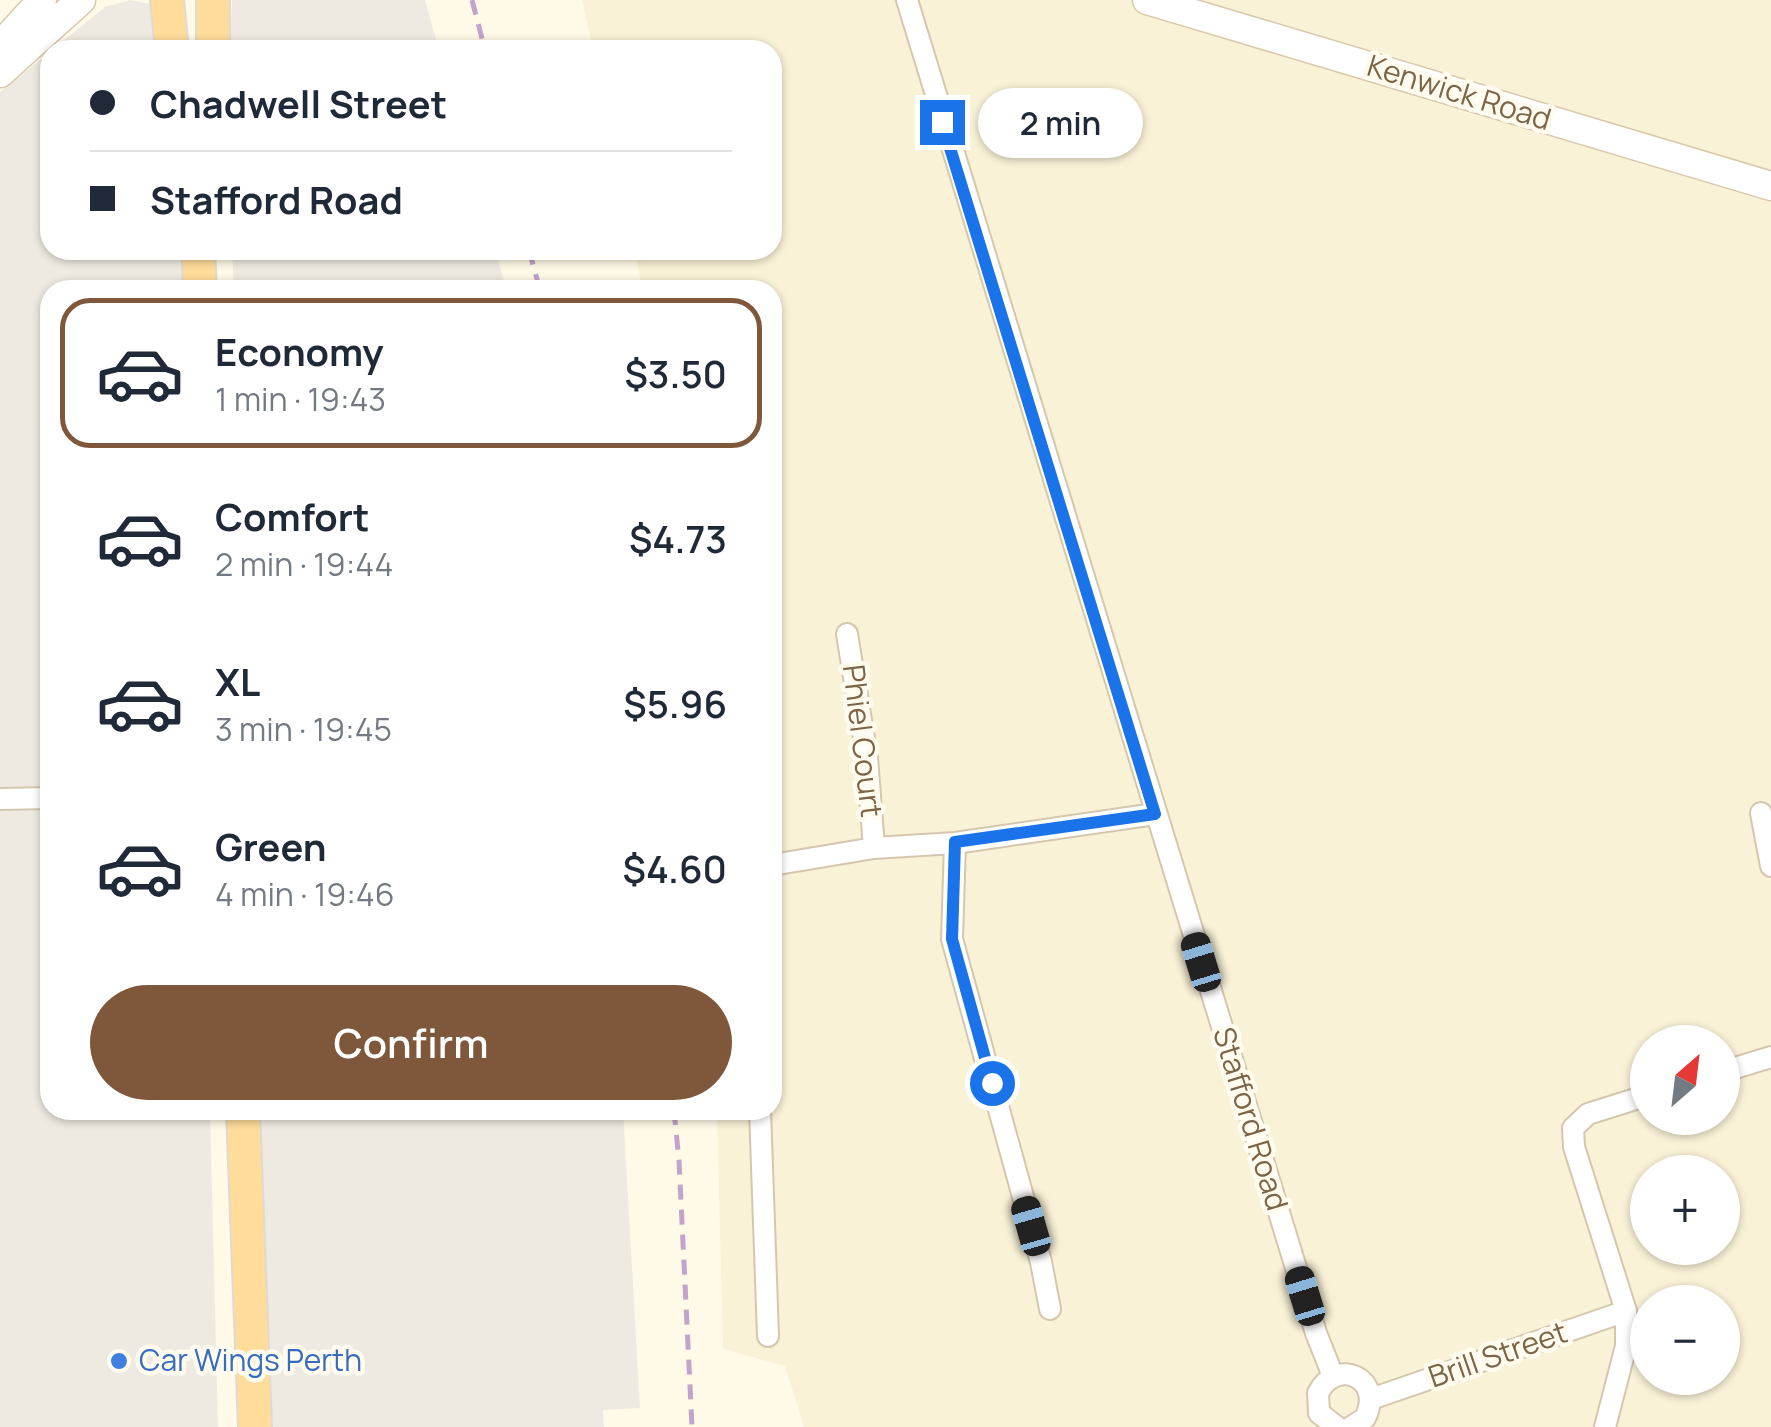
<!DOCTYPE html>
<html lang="en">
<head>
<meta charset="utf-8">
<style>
	:root { --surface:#fff; --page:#f2f2f3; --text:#1f2937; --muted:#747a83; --line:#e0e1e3; --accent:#7f573b }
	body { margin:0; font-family:Manrope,sans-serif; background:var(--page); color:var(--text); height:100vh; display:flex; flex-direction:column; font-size:38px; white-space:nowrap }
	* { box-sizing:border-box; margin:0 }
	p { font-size:32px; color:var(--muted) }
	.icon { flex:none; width:55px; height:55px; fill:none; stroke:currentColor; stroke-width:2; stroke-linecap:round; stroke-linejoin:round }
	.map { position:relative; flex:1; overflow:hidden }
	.drawer { position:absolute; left:40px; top:280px; width:742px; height:840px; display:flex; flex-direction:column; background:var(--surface); border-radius:30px; box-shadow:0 2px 8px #0004 }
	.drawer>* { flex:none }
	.top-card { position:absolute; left:40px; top:40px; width:742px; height:220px; border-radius:30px; box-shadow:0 2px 8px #0004; display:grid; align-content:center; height:220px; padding:0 50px; background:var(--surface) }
	.needle { width:65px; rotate:28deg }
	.fabs { position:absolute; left:1630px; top:1025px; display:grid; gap:20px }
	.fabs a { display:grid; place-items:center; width:110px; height:110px; border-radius:50%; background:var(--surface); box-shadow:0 2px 8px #0004; font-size:50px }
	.end { position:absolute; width:45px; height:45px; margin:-22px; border:12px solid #1a73e8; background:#fff; box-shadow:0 0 0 5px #fff }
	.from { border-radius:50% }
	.bubble { position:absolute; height:70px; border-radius:35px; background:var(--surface); box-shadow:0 2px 8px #0004; font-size:32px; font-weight:600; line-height:70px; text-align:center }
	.car { position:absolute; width:30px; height:60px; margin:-30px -15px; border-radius:12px; box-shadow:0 0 8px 2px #0007; background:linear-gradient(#222 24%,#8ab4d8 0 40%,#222 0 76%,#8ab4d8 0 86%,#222 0) }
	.top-card b { display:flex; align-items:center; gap:35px; height:95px; font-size:38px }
	.top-card b+b { border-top:2px solid var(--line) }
	.top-card i { width:25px; height:25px; background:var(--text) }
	ul { padding:18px 0 0; list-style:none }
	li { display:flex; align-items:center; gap:30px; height:150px; margin:0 20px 15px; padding:0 30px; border:5px solid transparent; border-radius:30px }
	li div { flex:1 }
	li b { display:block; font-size:38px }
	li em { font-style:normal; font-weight:600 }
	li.selected { border-color:var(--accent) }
	li>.icon { width:90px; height:90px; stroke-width:1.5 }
	.primary-button { display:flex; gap:20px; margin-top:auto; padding:20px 50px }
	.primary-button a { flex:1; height:115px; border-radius:60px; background:var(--accent); color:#fff; font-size:40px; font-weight:600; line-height:115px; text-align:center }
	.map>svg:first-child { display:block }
	.residential { fill:#f9f2d7; fill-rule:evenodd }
	.industrial { fill:#efeae1 }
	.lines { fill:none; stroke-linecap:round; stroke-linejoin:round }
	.minor-casing { stroke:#d5c7ae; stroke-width:24 }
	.secondary-casing { stroke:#d9c8aa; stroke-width:31 }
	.trunk-casing { stroke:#e0dad3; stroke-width:36 }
	.minor { stroke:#fff; stroke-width:20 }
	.secondary { stroke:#fff; stroke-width:28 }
	.trunk { stroke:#ffdc9a; stroke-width:32 }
	.rail { stroke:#c1a3cb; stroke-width:5; stroke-dasharray:15 10; stroke-linecap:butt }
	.route { stroke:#1a73e8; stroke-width:12 }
	.shop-dot { fill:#3f7fe0; stroke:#fffcef; stroke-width:4 }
	.labels { text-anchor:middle; stroke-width:9; stroke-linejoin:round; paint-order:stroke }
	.street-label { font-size:30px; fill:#7c6547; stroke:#fffcef }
	.shop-label { font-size:30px; fill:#366cbe; stroke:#fffcef; text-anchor:start }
</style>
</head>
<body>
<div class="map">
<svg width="1771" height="1427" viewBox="0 0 1771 1427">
	<rect width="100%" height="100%" fill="#fffae7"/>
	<!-- residential -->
	<path class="residential" d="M582,0H1771V1427H804L785,1366L723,1349L717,1110H772V290H643L634,250H772V50H593ZM1648,1042H1722V1118H1648ZM1648,1172H1722V1248H1648ZM1648,1302H1722V1378H1648Z"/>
	<!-- industrial -->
	<path class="industrial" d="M130,0L151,4L164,50H52L105,7Z
		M232,0H425L439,50H230Z
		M50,52V250H180L182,290H50V1110H210L218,1427H0V92Z
		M232,250H495L507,290H234Z
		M257,1110H623L640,1408L603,1410L604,1427H268Z"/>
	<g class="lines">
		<defs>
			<path id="minor" d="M907,0L1316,1333L1333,1376
				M847,634L867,757L874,848
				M0,799L50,798
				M1761,813L1771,866
				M955,843L952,939L1041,1262L1050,1309
				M772,865L874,848L955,843L1155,814
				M1722,1072L1771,1057
				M760,1110L768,1336
				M1371,1399L1626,1311
				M1337,1427L1319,1413L1318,1393C1337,1356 1385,1379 1365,1418L1351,1427
				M1605,1427L1626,1346V1311L1574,1147L1573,1128L1588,1114L1648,1095"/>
			<path id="secondary" d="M1147,0L1771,186
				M0,46L42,0
				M0,73L81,0"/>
			<path id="trunk" d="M167,0L172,50
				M213,0V50
				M198,250L200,290
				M243,1110L255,1427"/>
		</defs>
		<!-- minor casing -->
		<use href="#minor" class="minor-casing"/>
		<!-- secondary casing -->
		<use href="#secondary" class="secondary-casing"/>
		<!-- trunk casing -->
		<use href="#trunk" class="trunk-casing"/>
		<!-- minor -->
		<use href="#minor" class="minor"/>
		<!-- secondary -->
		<use href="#secondary" class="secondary"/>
		<!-- trunk -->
		<use href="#trunk" class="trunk"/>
		<!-- rail -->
		<path class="rail" d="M472,0L485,50
			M529,250L540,290
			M674,1110L679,1161L692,1427"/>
	</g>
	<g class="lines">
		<!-- route -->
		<path class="route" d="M942,122L1155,814L955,842L952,939L992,1083"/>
	</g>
	<!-- markers -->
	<circle class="shop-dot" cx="119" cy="1361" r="10"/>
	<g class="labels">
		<!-- street labels -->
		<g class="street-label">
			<text transform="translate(1459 93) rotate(17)" y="10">Kenwick Road</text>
			<text transform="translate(862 741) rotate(83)" y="10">Phiel Court</text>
			<text transform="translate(1250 1119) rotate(73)" y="10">Stafford Road</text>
			<text transform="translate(1498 1355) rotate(-19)" y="10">Brill Street</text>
		</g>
		<!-- shop labels -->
		<g class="shop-label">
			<text x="139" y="1371">Car Wings Perth</text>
		</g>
	</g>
</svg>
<div class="fabs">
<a><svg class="needle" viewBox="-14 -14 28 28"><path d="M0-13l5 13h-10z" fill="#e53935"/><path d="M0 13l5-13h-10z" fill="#747a83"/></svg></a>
<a>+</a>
<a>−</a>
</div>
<i class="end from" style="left:992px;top:1083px"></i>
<i class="end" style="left:942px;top:122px"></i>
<div class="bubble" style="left:978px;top:88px;width:165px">2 min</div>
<i class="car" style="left:1201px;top:962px;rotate:343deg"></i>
<i class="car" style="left:1031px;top:1226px;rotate:344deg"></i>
<i class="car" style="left:1305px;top:1296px;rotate:343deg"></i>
<div class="top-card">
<b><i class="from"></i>Chadwell Street</b>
<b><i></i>Stafford Road</b>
</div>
<section class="drawer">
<ul>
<li class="selected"><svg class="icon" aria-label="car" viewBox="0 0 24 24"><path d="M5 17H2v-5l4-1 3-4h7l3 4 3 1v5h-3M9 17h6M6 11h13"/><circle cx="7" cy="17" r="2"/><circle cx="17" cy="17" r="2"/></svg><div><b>Economy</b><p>1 min · 19:43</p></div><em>$3.50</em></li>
<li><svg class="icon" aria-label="car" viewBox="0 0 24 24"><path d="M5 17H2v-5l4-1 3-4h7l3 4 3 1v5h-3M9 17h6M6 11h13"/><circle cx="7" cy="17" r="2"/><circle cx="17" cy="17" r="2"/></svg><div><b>Comfort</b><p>2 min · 19:44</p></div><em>$4.73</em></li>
<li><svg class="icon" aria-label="car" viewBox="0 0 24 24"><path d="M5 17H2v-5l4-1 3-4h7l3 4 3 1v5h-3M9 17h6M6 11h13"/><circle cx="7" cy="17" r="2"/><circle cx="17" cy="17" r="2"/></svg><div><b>XL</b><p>3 min · 19:45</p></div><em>$5.96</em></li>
<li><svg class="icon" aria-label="car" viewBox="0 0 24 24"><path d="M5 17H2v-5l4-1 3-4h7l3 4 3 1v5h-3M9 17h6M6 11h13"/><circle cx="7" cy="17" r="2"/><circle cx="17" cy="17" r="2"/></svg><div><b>Green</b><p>4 min · 19:46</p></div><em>$4.60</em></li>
</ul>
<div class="primary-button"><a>Confirm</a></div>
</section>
</div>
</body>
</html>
